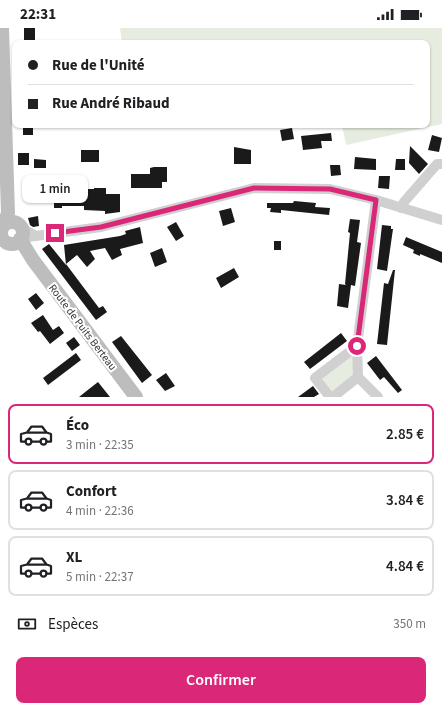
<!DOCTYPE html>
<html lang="fr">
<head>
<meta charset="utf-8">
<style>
	:root { --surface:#fff; --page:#f6f6f6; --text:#202124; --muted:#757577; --line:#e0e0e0; --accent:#db2777 }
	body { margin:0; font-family:"Source Sans 3",sans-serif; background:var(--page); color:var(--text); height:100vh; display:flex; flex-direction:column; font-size:15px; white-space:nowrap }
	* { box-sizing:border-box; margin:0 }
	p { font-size:13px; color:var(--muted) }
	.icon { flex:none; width:22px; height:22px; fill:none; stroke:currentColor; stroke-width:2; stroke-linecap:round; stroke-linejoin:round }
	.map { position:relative; height:369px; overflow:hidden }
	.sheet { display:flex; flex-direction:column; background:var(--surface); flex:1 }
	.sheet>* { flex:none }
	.banner { position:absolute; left:12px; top:12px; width:418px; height:88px; border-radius:8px; box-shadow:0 1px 3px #0004; display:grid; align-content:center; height:88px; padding:0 16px; background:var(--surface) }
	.end { position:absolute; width:18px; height:18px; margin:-9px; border:5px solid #db2777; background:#fff; box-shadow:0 0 0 2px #fff }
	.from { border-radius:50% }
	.bubble { position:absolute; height:28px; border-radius:8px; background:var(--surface); box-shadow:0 1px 3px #0004; font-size:13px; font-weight:600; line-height:28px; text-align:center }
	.banner b { display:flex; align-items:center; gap:14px; height:38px; font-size:15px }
	.banner b+b { border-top:1px solid var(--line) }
	.banner i { width:10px; height:10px; background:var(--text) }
	ul { padding:7px 0 0; list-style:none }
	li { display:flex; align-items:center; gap:12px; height:60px; margin:0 8px 6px; padding:0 8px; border:2px solid var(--line); border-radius:8px }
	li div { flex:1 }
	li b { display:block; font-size:15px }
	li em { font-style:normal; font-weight:600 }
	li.current { border-color:var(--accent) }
	li>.icon { width:36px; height:36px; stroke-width:1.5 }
	.pay { display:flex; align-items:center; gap:10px; height:44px; padding:0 16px; font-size:15px }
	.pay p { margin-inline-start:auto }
	.primary-button { display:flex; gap:8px; margin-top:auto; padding:8px 16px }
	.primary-button a { flex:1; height:46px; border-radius:8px; background:var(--accent); color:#fff; font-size:16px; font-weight:600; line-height:46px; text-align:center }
	.status { display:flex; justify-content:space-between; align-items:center; height:28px; padding:0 20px; background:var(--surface); direction:ltr }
	.status svg { height:11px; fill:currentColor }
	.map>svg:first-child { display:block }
	.green { fill:#e6ecdf }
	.building { fill:#1a1a1a }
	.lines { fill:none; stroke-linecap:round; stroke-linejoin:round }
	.street { stroke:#d0d0d0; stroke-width:10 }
	.secondary { stroke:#bdbdbd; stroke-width:14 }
	.route { stroke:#db2777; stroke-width:5 }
	.labels { text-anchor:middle; stroke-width:4; stroke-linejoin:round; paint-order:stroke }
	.street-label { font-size:11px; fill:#333; stroke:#fff }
</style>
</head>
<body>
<div class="status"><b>22:31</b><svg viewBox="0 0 49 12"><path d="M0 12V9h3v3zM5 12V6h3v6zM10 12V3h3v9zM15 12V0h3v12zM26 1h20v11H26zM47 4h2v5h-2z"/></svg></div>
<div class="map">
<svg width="442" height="369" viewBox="0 0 442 369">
	<rect width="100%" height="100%" fill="#fff"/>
	<!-- green -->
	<path class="green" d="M120,0H442V96L346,117L342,97H427V15H122Z
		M353,327V347L331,364L322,351Z"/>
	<!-- building -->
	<path class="building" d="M24,0H35V15H24Z
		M23,98H33V107H23Z
		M292,100L294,111L282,113L280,102Z
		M331,105L332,113H321L322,120L303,122L301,108Z
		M432,107L442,110L439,124L428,122Z
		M410,118L428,136L419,146L409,135Z
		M234,119L251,122V136H234Z
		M81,122H99V134H81Z
		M18,125H29V137H18Z
		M355,129L376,131V142L354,141Z
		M34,131L46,132V140H34Z
		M396,131H405V142H395Z
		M330,137H340L341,147L331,148Z
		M154,139H167V154H162V160H131V146H150V140Z
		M379,148H390L389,161L378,160Z
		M23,158H39L38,169L23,167Z
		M94,160H106V166H120V184L105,186V183L84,182V178H62V180H54V166L80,167V161H94Z
		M294,173L316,175L315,179L330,180L329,187L281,182V185L270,184L271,180H267V175H293Z
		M231,180L235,194L223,198L219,183Z
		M38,188L39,198L33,199L30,197L28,190Z
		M350,191L360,192L357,214L361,215L355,258L351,257L348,280L337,278L339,256L346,257L345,256L350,205L348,204Z
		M176,194L184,208L176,213L167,199Z
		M382,197L391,198V201H393L387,243L377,241Z
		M140,199L143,215L120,221L122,227L112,232L105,220L90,223L95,231L87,239L77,227L66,236L99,280L103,278L107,284L96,292L42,221L49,216L66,237L64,217L120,208L126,206L125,203Z
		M406,209L442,224V235L420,226V228L413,225L414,222L403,217Z
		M274,213H281V222H274Z
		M162,220L167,234L155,239L150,225Z
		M234,240L239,249L221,260L216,250Z
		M393,242H395L387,317L377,316L384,255L388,256Z
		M36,265L44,275L36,282L28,271Z
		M43,287L53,302L59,298L64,305L50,316L40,303L38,304L31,295Z
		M341,305L347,313L310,341L304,334Z
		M121,308L152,347L142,355L112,314Z
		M74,309L80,317L72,323L66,315Z
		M76,325L81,332L48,357L43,350Z
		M376,328L402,362L398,365L384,349L380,352L367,335Z
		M166,345L175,358L165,363L156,352Z
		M98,354L110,369H79L89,361Z
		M313,358L319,366L314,369H298Z"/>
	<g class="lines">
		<!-- street -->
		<path class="street" d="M401,180L404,174L437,136H442
			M21,200L36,208
			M21,210L101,199L254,160L330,161L376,172L442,192
			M0,212L7,215
			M358,349L378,369
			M330,369L315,350L357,318
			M333,369L358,349L357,318L376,172"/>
		<!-- secondary -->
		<path class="secondary" d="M2,0L8,185L3,199
			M1 205a11 11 0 1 1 22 0a11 11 0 1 1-22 0Z
			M20,211L33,232L136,369"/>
	</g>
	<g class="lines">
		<!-- route -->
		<path class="route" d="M55,205L101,199L254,160L330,161L376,172L357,318"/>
	</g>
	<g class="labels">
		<!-- street labels -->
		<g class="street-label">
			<text transform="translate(83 299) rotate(53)" y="4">Route de Puits Berteau</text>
		</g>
	</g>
</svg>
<i class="end from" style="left:357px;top:318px"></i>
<i class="end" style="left:55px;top:205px"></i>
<div class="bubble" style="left:22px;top:147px;width:66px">1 min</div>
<div class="banner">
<b><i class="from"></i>Rue de l'Unité</b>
<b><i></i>Rue André Ribaud</b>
</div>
</div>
<section class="sheet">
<ul>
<li class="current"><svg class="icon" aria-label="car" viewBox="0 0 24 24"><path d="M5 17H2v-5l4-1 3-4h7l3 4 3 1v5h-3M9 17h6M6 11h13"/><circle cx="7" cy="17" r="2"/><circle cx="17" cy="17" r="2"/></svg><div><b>Éco</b><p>3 min · 22:35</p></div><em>2.85 €</em></li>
<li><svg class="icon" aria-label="car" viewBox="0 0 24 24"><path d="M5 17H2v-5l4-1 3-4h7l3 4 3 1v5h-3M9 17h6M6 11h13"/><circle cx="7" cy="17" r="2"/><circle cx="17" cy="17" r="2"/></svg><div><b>Confort</b><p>4 min · 22:36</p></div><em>3.84 €</em></li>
<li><svg class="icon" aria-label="car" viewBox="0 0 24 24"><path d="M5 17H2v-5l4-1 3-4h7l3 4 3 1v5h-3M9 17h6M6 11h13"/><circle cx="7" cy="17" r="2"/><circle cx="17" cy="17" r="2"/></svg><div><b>XL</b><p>5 min · 22:37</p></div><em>4.84 €</em></li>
</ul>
<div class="pay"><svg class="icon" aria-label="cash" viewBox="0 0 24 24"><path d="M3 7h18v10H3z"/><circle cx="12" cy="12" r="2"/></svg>Espèces<p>350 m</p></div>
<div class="primary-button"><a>Confirmer</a></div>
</section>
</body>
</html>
